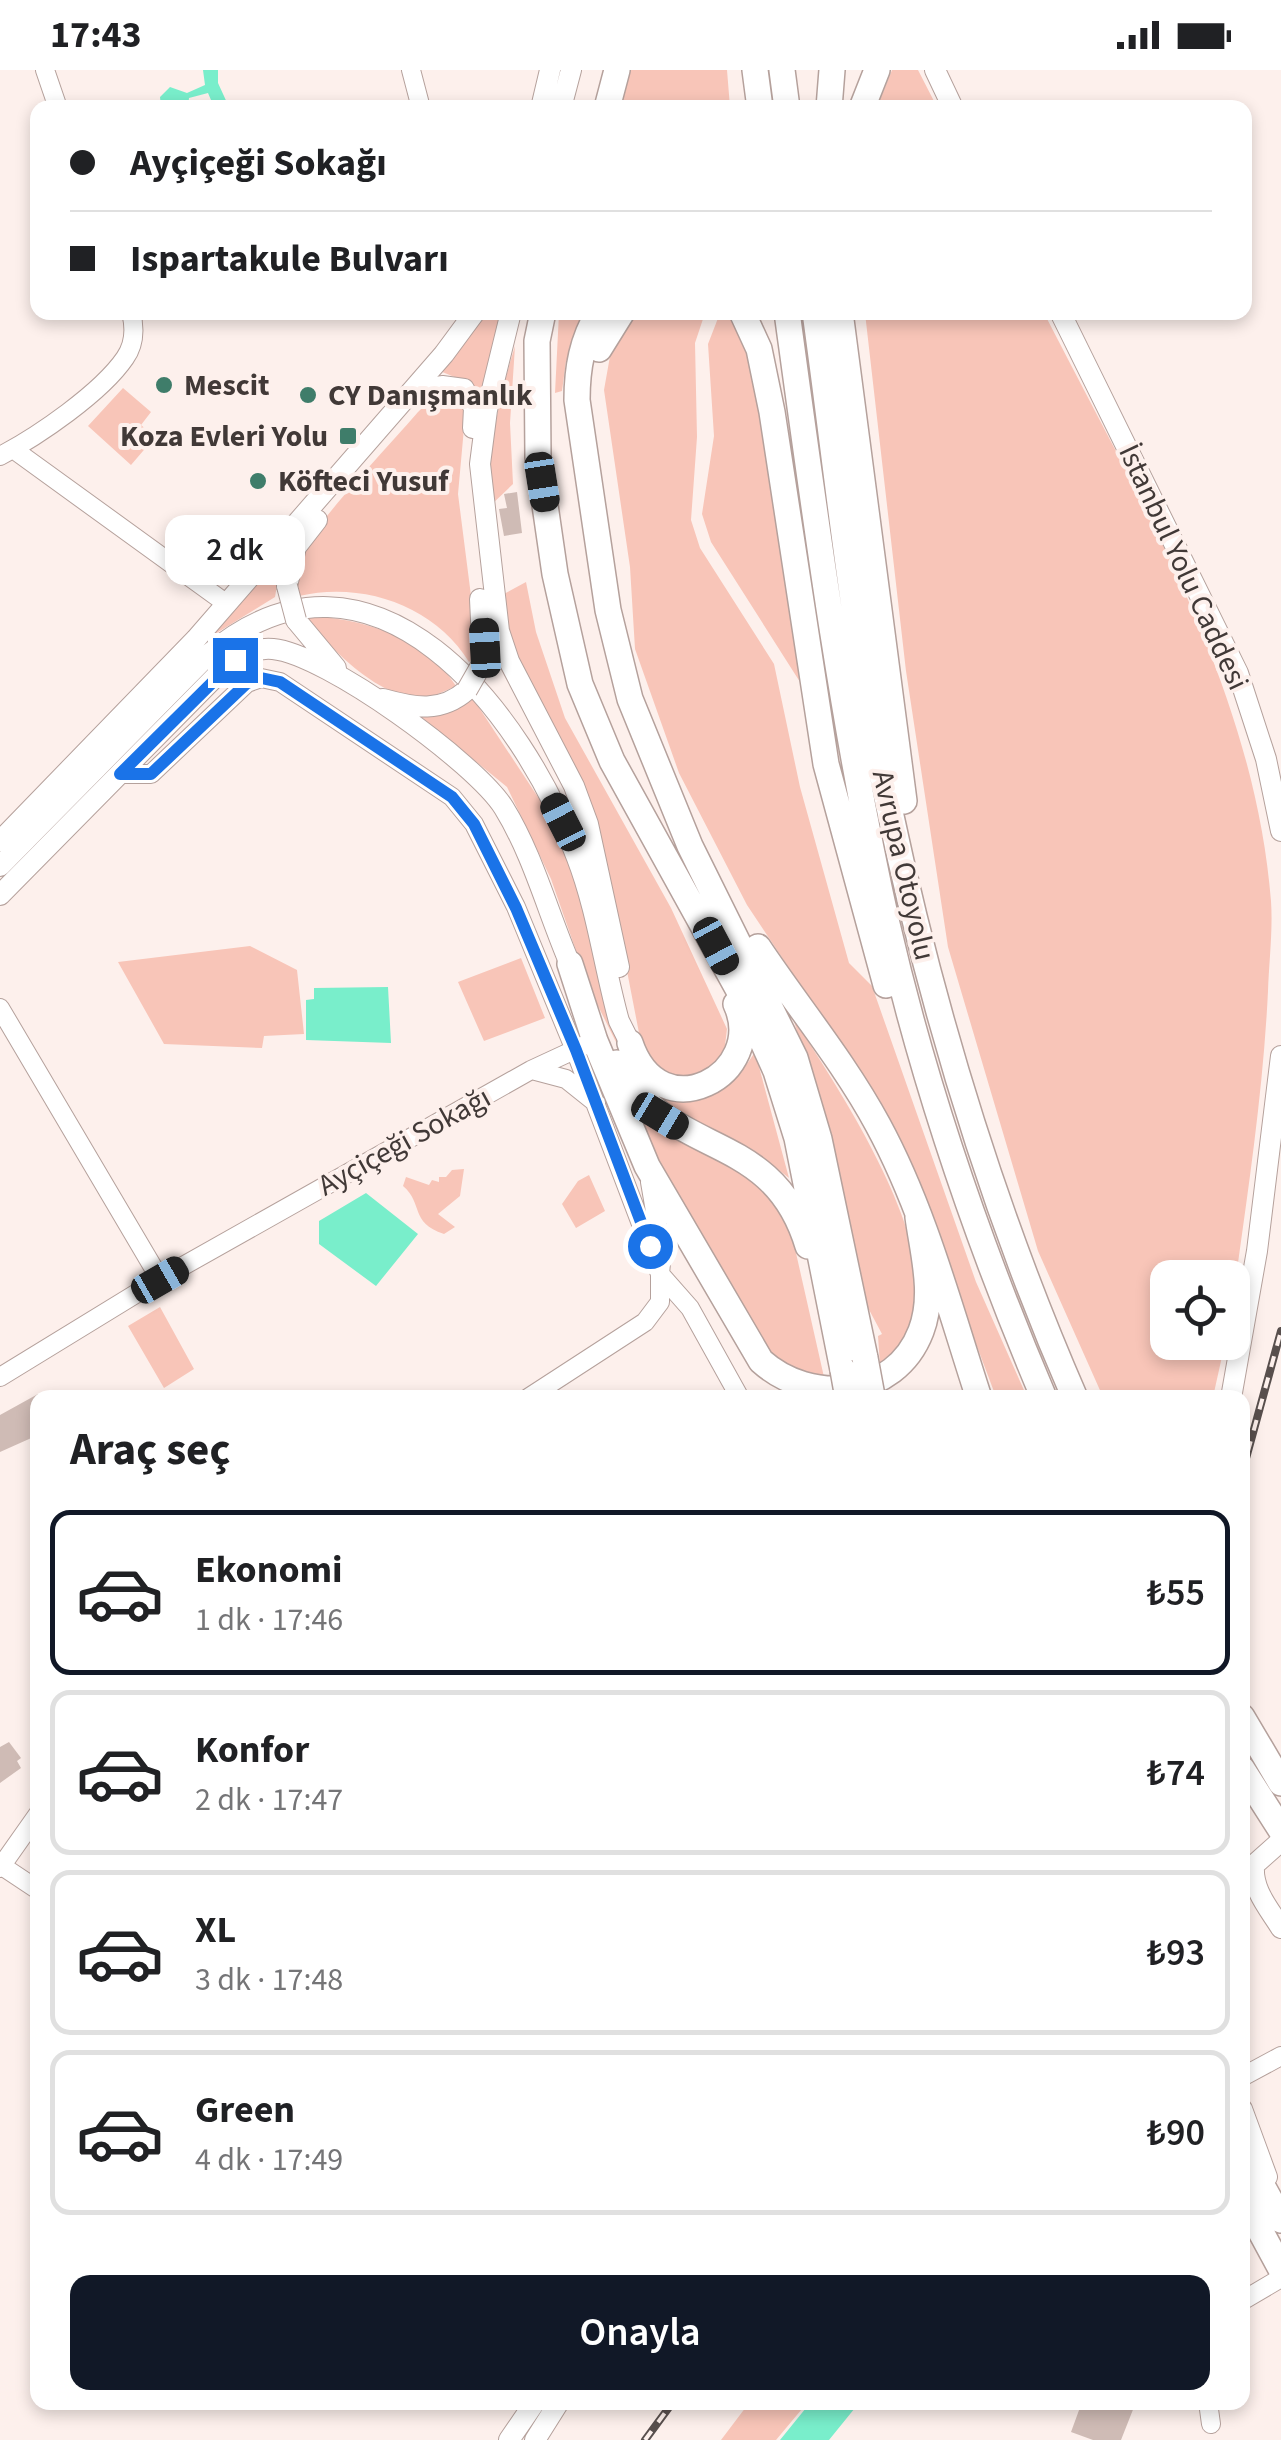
<!DOCTYPE html>
<html lang="tr">
<head>
<meta charset="utf-8">
<style>
	:root { --surface:#fff; --page:#f2f2f2; --text:#202124; --muted:#757577; --line:#e0e0e0; --accent:#111827 }
	body { margin:0; font-family:"Source Sans 3",sans-serif; background:var(--page); color:var(--text); height:100vh; display:flex; flex-direction:column; font-size:38px; white-space:nowrap }
	* { box-sizing:border-box; margin:0 }
	p { font-size:32px; color:var(--muted) }
	.icon { flex:none; width:55px; height:55px; fill:none; stroke:currentColor; stroke-width:2; stroke-linecap:round; stroke-linejoin:round }
	.map { position:relative; flex:1; overflow:hidden }
	.details { position:absolute; left:30px; top:1320px; width:1220px; height:1020px; display:flex; flex-direction:column; background:var(--surface); border-radius:20px; box-shadow:0 5px 15px #0003 }
	.details>* { flex:none }
	.banner { position:absolute; left:30px; top:30px; width:1222px; height:220px; border-radius:20px; box-shadow:0 5px 15px #0003; display:grid; align-content:center; height:220px; padding:0 40px; background:var(--surface) }
	.fabs { position:absolute; left:1150px; top:1190px; display:grid; gap:20px }
	.fabs a { display:grid; place-items:center; width:100px; height:100px; border-radius:20px; background:var(--surface); box-shadow:0 5px 15px #0003; font-size:50px }
	.end { position:absolute; width:45px; height:45px; margin:-22px; border:12px solid #1a73e8; background:#fff; box-shadow:0 0 0 5px #fff }
	.from { border-radius:50% }
	.bubble { position:absolute; height:70px; border-radius:20px; background:var(--surface); box-shadow:0 5px 15px #0003; font-size:32px; font-weight:600; line-height:70px; text-align:center }
	.car { position:absolute; width:30px; height:60px; margin:-30px -15px; border-radius:12px; box-shadow:0 0 8px 2px #0007; background:linear-gradient(#222 24%,#8ab4d8 0 40%,#222 0 76%,#8ab4d8 0 86%,#222 0) }
	.banner b { display:flex; align-items:center; gap:35px; height:95px; font-size:38px }
	.banner b+b { border-top:2px solid var(--line) }
	.banner i { width:25px; height:25px; background:var(--text) }
	ul { padding:0; list-style:none }
	li { display:flex; align-items:center; gap:30px; height:165px; margin:0 20px 15px; padding:0 20px; border:5px solid var(--line); border-radius:20px }
	li div { flex:1 }
	li b { display:block; font-size:38px }
	li em { font-style:normal; font-weight:600 }
	li.on { border-color:var(--accent) }
	li>.icon { width:90px; height:90px; stroke-width:1.5 }
	h2 { padding:0 40px; font-size:45px; line-height:120px }
	.primary-button { display:flex; gap:20px; margin-top:auto; padding:20px 40px }
	.primary-button a { flex:1; height:115px; border-radius:20px; background:var(--accent); color:#fff; font-size:40px; font-weight:600; line-height:115px; text-align:center }
	.status { display:flex; justify-content:space-between; align-items:center; height:70px; padding:0 50px; background:var(--surface); direction:ltr }
	.status svg { height:28px; fill:currentColor }
	.map>svg:first-child { display:block }
	.green { fill:#f8c5b8 }
	.water { fill:#79eecb }
	.building { fill:#cfbbb5 }
	.lines { fill:none; stroke-linecap:round; stroke-linejoin:round }
	.minor-casing { stroke:#b5a19c; stroke-width:20 }
	.major-casing { stroke:#b5a19c; stroke-width:22 }
	.highway-casing { stroke:#b5a19c; stroke-width:28 }
	.minor { stroke:#fff; stroke-width:18 }
	.major { stroke:#fff; stroke-width:20 }
	.highway { stroke:#fff; stroke-width:25 }
	.rail-casing { stroke:#584f4d; stroke-width:8 }
	.rail { stroke:#fdf0ec; stroke-width:4; stroke-dasharray:11; stroke-linecap:butt }
	.major-bridge-casing { stroke:#b5a19c; stroke-width:22; stroke-linecap:butt }
	.highway-bridge-casing { stroke:#b5a19c; stroke-width:28; stroke-linecap:butt }
	.major-bridge { stroke:#fff; stroke-width:20 }
	.highway-bridge { stroke:#fff; stroke-width:25 }
	.route { stroke:#1a73e8; stroke-width:12 }
	.poi-dot { fill:#3f7d6a; stroke:#fdf0ec; stroke-width:4 }
	.labels { text-anchor:middle; stroke-width:8; stroke-linejoin:round; paint-order:stroke }
	.poi-label { font-size:30px; font-weight:bold; fill:#413937; stroke:#fdf0ec; text-anchor:start }
	.street-label { font-size:30px; fill:#413937; stroke:#fdf0ec }
</style>
</head>
<body>
<div class="status"><b>17:43</b><svg viewBox="0 0 49 12"><path d="M0 12V9h3v3zM5 12V6h3v6zM10 12V3h3v9zM15 12V0h3v12zM26 1h20v11H26zM47 4h2v5h-2z"/></svg></div>
<div class="map">
<svg width="1281" height="2370" viewBox="0 0 1281 2370">
	<rect width="100%" height="100%" fill="#fdf0ec"/>
	<!-- green -->
	<path class="green" d="M625,0H727L730,37L614,38Z
		M892,0H918L937,37H877Z
		M484,243H503L481,329L464,311L440,301Z
		M559,243H590L566,291L562,321L555,323Z
		M705,243L695,273L697,367L691,450L700,478L774,594L800,717L849,893L872,916L976,1212L1027,1327H996L939,1175L878,1032L747,835L679,703L635,579L630,497L604,320L612,275L639,242Z
		M720,243H730L757,299L800,612L711,472L702,444L714,366L708,274Z
		M865,243H1044C1139,429 1254,618 1271,831C1273,860 1269,892 1268,921C1263,1025 1247,1127 1233,1229L1232,1208H1168V1272L1225,1273L1213,1327H1103L1038,1181L948,877L906,601Z
		M515,276L510,353L513,414L489,437C488,381 498,330 515,276Z
		M123,318L151,342L141,355L155,367L131,395L88,356Z
		M460,326L466,336L458,424L475,557V587L469,592C435,536 363,511 299,526C298,514 296,499 300,487C312,455 392,373 418,342L433,327Z
		M283,481L275,527L215,564L216,558Z
		M526,512L536,562L565,648L671,838L727,959L724,984L702,1004L670,1007L657,999L640,968L600,762L591,735L524,603L511,571L502,525Z
		M305,546C359,547 426,567 456,616C445,621 431,628 418,628C378,627 327,576 305,546Z
		M472,627L561,762L593,862L618,976L589,918L551,809L507,717L419,645Z
		M250,876L297,900L304,964L264,966L262,978L164,974L118,892Z
		M521,888L545,948L484,971L458,912Z
		M793,948C837,1016 936,1164 916,1247C911,1266 896,1283 880,1295L878,1266L882,1264L866,1234L835,1086Z
		M755,982L789,1108L753,1080L653,1032L657,1026C707,1036 729,1023 755,982Z
		M633,1039L664,1061L746,1102L789,1152L824,1307L794,1302L771,1284L673,1117Z
		M464,1099L460,1126L438,1144L455,1157L444,1164C409,1152 424,1134 403,1116L406,1107L429,1115L432,1110L439,1112V1107H446L452,1100Z
		M589,1105L605,1141L576,1158L562,1134L578,1111Z
		M160,1237L194,1299L164,1318L128,1256Z
		M749,2333V2332L807,2333L776,2370H721Z"/>
	<!-- water -->
	<path class="water" d="M203,0H218V13L229,37H214L208,23L189,28L188,37H161L160,27L170,17L187,23L205,15Z
		M388,917L391,973L306,970V930L314,929V918Z
		M366,1123L418,1164L376,1216L319,1174V1151Z
		M810,2333V2332L859,2333L829,2370H780Z"/>
	<!-- building -->
	<path class="building" d="M517,422L522,463L504,466L499,439L507,438L504,424Z
		M38,1324V1365L0,1382V1345Z
		M9,1672L21,1688L17,1691L21,1698L0,1713V1677Z
		M1082,2332H1136L1121,2370H1093L1071,2362Z"/>
	<g class="lines">
		<defs>
			<path id="minor" d="M45,0L58,38
				M411,0L421,38
				M13,379L227,534
				M0,386C38,366 101,323 125,288C135,274 135,258 131,242
				M120,704H151L247,613L261,608L280,612L452,727L474,754L516,837L575,980L660,1204V1232L645,1252L528,1328
				M0,938L160,1209L531,1000L585,975
				M532,1000L566,1009L596,1033
				M650,1112L662,1182L660,1204L690,1238L740,1328
				M0,1307L160,1209
				M2,1796L38,1820
				M0,1798L38,1744
				M1242,2007L1281,1986
				M1242,2231L1281,2208
				M1208,2332L1211,2354"/>
			<path id="major" d="M935,0L953,38
				M541,38L550,0
				M561,38L571,0
				M511,242L487,340L480,394L499,561L509,591L574,716L588,754L619,897
				M1060,242L1238,603L1266,689L1281,761
				M409,328L442,316L464,319L474,338L473,358
				M287,516L296,477L317,450
				M480,529L483,592
				M296,550L336,598
				M383,629C415,638 441,643 467,620
				M0,771L196,569L444,284L475,242
				M0,796L209,584C373,446 524,642 577,788C597,840 604,897 619,951L630,973
				M0,825L224,598C238,587 254,577 273,579C326,584 476,693 504,738C533,785 548,843 570,894
				M1231,1328L1257,1181L1281,986
				M1281,1771L1254,1795C1252,1820 1268,1837 1281,1858
				M1242,2039L1267,2107
				M509,2370L535,2332
				M535,2370L559,2332"/>
			<path id="highway" d="M755,0L760,38
				M782,0L787,38
				M607,38L617,0
				M829,38L832,0
				M862,38L877,0
				M543,242L537,271L538,387L555,504L580,614L612,691L743,928L776,1001L797,1068L843,1300
				M599,242C582,270 577,298 577,330L608,540L630,629L690,776L795,988L819,1069L865,1288
				M742,242L759,279L772,342L826,694L886,915
				M787,242C815,447 842,652 887,854C924,1015 979,1175 1044,1328
				M815,242C838,407 854,574 889,737C932,939 992,1138 1075,1328
				M840,242L904,731
				M599,279L622,242
				M758,877C798,937 844,992 878,1055C924,1140 949,1236 979,1328
				M570,894L595,971L647,1096L761,1291C810,1335 895,1329 921,1261C935,1225 923,1184 918,1147
				M630,973C660,1063 768,1004 736,934
				M617,993C668,1091 772,1056 808,1176
				M1242,1647L1281,1713
				M1242,1699L1281,1760
				M1242,2079L1281,2150
				M1242,2127L1281,2199"/>
		</defs>
		<!-- minor casing -->
		<use href="#minor" class="minor-casing"/>
		<!-- major casing -->
		<use href="#major" class="major-casing"/>
		<!-- highway casing -->
		<use href="#highway" class="highway-casing"/>
		<!-- minor -->
		<use href="#minor" class="minor"/>
		<!-- major -->
		<use href="#major" class="major"/>
		<!-- highway -->
		<use href="#highway" class="highway"/>
		<defs>
			<path id="rail" d="M1242,1403L1281,1261
				M645,2370L673,2332"/>
		</defs>
		<!-- rail casing -->
		<use href="#rail" class="rail-casing"/>
		<!-- rail -->
		<use href="#rail" class="rail"/>
		<defs>
			<path id="major-bridge" d="M287,516L296,550
				M467,620L483,592"/>
			<path id="highway-bridge" d="M865,1288L872,1326
				M843,1300L848,1328"/>
		</defs>
		<!-- major-bridge casing -->
		<use href="#major-bridge" class="major-bridge-casing"/>
		<!-- highway-bridge casing -->
		<use href="#highway-bridge" class="highway-bridge-casing"/>
		<!-- major-bridge -->
		<use href="#major-bridge" class="major-bridge"/>
		<!-- highway-bridge -->
		<use href="#highway-bridge" class="highway-bridge"/>
	</g>
	<g class="lines">
		<!-- route -->
		<path class="route" d="M235,590L120,704H151L247,613L261,608L280,612L452,727L474,754L516,838L576,980L650,1176"/>
	</g>
	<!-- markers -->
	<g class="poi-dot">
		<circle cx="164" cy="315" r="10"/>
		<circle cx="308" cy="325" r="10"/>
		<rect x="338" y="356" width="20" height="20" rx="5"/>
		<circle cx="258" cy="411" r="10"/>
	</g>
	<g class="labels">
		<!-- poi labels -->
		<g class="poi-label">
			<text x="184" y="325">Mescit</text>
			<text x="328" y="335">CY Danışmanlık</text>
			<text x="328" y="376" text-anchor="end">Koza Evleri Yolu</text>
			<text x="278" y="421">Köfteci Yusuf</text>
		</g>
		<!-- street labels -->
		<g class="street-label">
			<text transform="translate(1184 497) rotate(65)" y="10">İstanbul Yolu Caddesi</text>
			<text transform="translate(904 795) rotate(77)" y="10">Avrupa Otoyolu</text>
			<text transform="translate(404 1071) rotate(-29)" y="10">Ayçiçeği Sokağı</text>
		</g>
	</g>
</svg>
<div class="fabs">
<a><svg class="icon" aria-label="locate" viewBox="0 0 24 24"><circle cx="12" cy="12" r="6"/><path d="M12 2v4M12 18v4M2 12h4M18 12h4"/></svg></a>
</div>
<i class="end from" style="left:650px;top:1176px"></i>
<i class="end" style="left:235px;top:590px"></i>
<div class="bubble" style="left:165px;top:445px;width:140px">2 dk</div>
<i class="car" style="left:542px;top:412px;rotate:171deg"></i>
<i class="car" style="left:485px;top:578px;rotate:357deg"></i>
<i class="car" style="left:563px;top:752px;rotate:333deg"></i>
<i class="car" style="left:716px;top:876px;rotate:152deg"></i>
<i class="car" style="left:660px;top:1046px;rotate:121deg"></i>
<i class="car" style="left:160px;top:1210px;rotate:60deg"></i>
<div class="banner">
<b><i class="from"></i>Ayçiçeği Sokağı</b>
<b><i></i>Ispartakule Bulvarı</b>
</div>
<section class="details">
<h2>Araç seç</h2>
<ul>
<li class="on"><svg class="icon" aria-label="car" viewBox="0 0 24 24"><path d="M5 17H2v-5l4-1 3-4h7l3 4 3 1v5h-3M9 17h6M6 11h13"/><circle cx="7" cy="17" r="2"/><circle cx="17" cy="17" r="2"/></svg><div><b>Ekonomi</b><p>1 dk · 17:46</p></div><em>₺55</em></li>
<li><svg class="icon" aria-label="car" viewBox="0 0 24 24"><path d="M5 17H2v-5l4-1 3-4h7l3 4 3 1v5h-3M9 17h6M6 11h13"/><circle cx="7" cy="17" r="2"/><circle cx="17" cy="17" r="2"/></svg><div><b>Konfor</b><p>2 dk · 17:47</p></div><em>₺74</em></li>
<li><svg class="icon" aria-label="car" viewBox="0 0 24 24"><path d="M5 17H2v-5l4-1 3-4h7l3 4 3 1v5h-3M9 17h6M6 11h13"/><circle cx="7" cy="17" r="2"/><circle cx="17" cy="17" r="2"/></svg><div><b>XL</b><p>3 dk · 17:48</p></div><em>₺93</em></li>
<li><svg class="icon" aria-label="car" viewBox="0 0 24 24"><path d="M5 17H2v-5l4-1 3-4h7l3 4 3 1v5h-3M9 17h6M6 11h13"/><circle cx="7" cy="17" r="2"/><circle cx="17" cy="17" r="2"/></svg><div><b>Green</b><p>4 dk · 17:49</p></div><em>₺90</em></li>
</ul>
<div class="primary-button"><a>Onayla</a></div>
</section>
</div>
</body>
</html>
